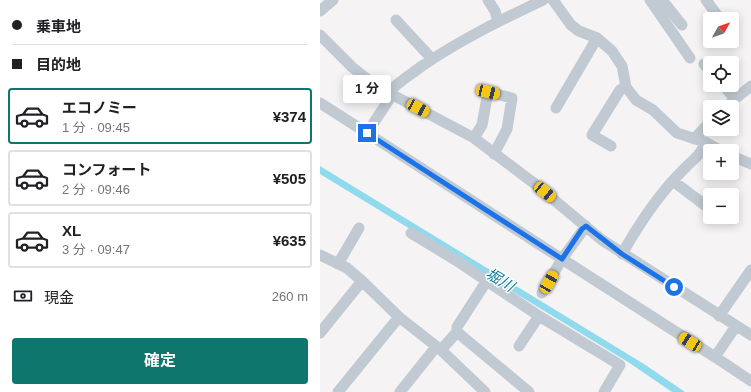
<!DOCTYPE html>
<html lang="ja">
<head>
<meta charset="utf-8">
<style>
	:root { --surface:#fff; --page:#f2f2f2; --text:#202124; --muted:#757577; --line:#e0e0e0; --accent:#0f766e }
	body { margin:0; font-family:Arial,"Noto Sans JP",sans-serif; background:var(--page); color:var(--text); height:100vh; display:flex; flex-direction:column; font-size:15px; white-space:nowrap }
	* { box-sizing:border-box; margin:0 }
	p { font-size:13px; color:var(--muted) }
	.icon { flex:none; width:22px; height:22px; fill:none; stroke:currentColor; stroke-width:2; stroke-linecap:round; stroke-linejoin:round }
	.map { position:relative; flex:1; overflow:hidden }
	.panel { display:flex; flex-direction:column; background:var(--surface); width:320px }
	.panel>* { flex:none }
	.top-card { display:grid; align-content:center; height:88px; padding:0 12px; background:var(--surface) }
	.needle { width:26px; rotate:50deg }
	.buttons { position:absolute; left:383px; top:12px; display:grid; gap:8px }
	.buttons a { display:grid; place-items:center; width:36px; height:36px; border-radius:4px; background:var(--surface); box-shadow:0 2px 10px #0003; font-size:20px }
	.end { position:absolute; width:18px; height:18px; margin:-9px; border:5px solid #1a73e8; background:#fff; box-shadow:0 0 0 2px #fff }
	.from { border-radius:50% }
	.bubble { position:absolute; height:28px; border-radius:4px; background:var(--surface); box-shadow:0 2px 10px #0003; font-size:13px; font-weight:700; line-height:28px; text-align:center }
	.car { position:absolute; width:12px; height:24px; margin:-12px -6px; border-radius:5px; box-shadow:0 0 3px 1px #0007; background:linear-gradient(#f5c518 24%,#345 0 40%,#f5c518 0 76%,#345 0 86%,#f5c518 0) }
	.top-card b { display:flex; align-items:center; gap:14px; height:38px; font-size:15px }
	.top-card b+b { border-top:1px solid var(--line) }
	.top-card i { width:10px; height:10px; background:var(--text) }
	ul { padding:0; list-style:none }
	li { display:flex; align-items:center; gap:12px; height:56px; margin:0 8px 6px; padding:0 4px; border:2px solid var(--line); border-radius:4px }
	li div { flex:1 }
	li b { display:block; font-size:15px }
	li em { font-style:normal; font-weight:700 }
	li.on { border-color:var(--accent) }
	li>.icon { width:36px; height:36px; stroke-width:1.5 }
	.pay { display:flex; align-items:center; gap:10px; height:44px; padding:0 12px; font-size:15px }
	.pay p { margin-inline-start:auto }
	.primary-button { display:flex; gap:8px; margin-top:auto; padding:8px 12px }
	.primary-button a { flex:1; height:46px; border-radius:4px; background:var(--accent); color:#fff; font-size:16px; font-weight:700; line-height:46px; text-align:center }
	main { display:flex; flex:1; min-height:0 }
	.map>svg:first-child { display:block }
	.water { fill:#90daee }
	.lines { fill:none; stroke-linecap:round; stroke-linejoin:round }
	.minor { stroke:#c1cad2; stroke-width:11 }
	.route { stroke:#1a73e8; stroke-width:5 }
	.labels { text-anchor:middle; stroke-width:3; stroke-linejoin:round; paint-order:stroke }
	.water-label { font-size:15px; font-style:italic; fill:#0c7c9b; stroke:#fff }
</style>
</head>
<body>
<main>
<section class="panel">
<div class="top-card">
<b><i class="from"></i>乗車地</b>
<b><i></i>目的地</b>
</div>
<ul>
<li class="on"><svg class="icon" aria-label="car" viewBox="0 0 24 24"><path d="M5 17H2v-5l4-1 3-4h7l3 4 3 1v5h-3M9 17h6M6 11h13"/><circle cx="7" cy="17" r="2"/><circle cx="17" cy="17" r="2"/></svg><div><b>エコノミー</b><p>1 分 · 09:45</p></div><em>¥374</em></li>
<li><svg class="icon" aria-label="car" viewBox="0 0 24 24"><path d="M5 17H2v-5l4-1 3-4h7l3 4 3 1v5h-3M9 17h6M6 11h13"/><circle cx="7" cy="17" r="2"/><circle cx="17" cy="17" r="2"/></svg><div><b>コンフォート</b><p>2 分 · 09:46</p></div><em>¥505</em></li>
<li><svg class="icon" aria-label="car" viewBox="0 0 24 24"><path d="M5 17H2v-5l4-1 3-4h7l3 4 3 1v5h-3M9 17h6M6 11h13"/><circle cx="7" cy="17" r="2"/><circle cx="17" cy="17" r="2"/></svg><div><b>XL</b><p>3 分 · 09:47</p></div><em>¥635</em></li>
</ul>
<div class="pay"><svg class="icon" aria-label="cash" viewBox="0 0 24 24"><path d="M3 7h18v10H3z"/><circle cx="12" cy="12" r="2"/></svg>現金<p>260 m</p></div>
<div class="primary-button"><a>確定</a></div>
</section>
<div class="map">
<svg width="431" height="392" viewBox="0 0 431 392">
	<rect width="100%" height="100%" fill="#f5f3f3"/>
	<!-- water -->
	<path class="water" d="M0,166L324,364L365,392H352L308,362L0,174Z"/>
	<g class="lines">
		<!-- minor -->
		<path class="minor" d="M168,0L175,11L178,22
			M233,0L251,25L259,31L277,38L292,51L302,66L306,87L316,100L333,110L357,133L385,142L402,151
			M330,0L370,58
			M342,0L362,25
			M386,0L400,19
			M0,11L13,0
			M76,20L112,59
			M0,35L32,67L56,86L154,138L215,184L282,240L431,335
			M384,64L390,71
			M403,85L415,99L407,107
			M68,93C78,82 90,75 102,66C140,40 181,20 223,0
			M415,99L431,86
			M0,103L47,133L72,95
			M236,108L277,38
			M47,133L242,259L266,226
			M154,138L162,125L168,92L192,98L187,129L174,154
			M374,139L390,122
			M291,146L272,135L300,90L306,87
			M412,156L431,164
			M353,181L390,209
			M91,233L137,261L219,316
			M302,254C320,222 340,192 366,167C374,159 383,153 385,142
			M0,255L27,268L42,281
			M18,264L39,228
			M166,282L137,327V332L209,392
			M222,293L242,259L395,357L416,326
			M399,316L431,270
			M0,333L42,281L79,317L121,350L165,392
			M199,346L219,316L300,365L284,392
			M121,350L137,332
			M395,357L431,381
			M18,392L79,317
			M80,392L116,347"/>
	</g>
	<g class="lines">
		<!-- route -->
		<path class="route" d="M47,133L242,259L262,229L266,226L302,254L354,287"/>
	</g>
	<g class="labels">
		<!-- water labels -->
		<g class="water-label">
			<text transform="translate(180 280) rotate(31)" y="5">堀川</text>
		</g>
	</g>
</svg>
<div class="buttons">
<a><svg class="needle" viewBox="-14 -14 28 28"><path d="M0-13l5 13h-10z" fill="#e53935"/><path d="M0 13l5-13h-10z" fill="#757577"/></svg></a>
<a><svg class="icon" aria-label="locate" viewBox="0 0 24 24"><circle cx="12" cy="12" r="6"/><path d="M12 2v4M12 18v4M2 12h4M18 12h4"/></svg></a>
<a><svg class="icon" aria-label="layers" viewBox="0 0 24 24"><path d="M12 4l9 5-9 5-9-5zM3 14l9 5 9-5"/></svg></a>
<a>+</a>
<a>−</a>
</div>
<i class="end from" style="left:354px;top:287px"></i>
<i class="end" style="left:47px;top:133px"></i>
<div class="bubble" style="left:23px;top:75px;width:48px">1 分</div>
<i class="car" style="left:168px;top:92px;rotate:103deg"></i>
<i class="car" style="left:98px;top:108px;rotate:118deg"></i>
<i class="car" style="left:225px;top:192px;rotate:129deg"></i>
<i class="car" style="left:229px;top:282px;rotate:30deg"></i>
<i class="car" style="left:370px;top:342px;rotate:302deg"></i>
</div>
</main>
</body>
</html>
